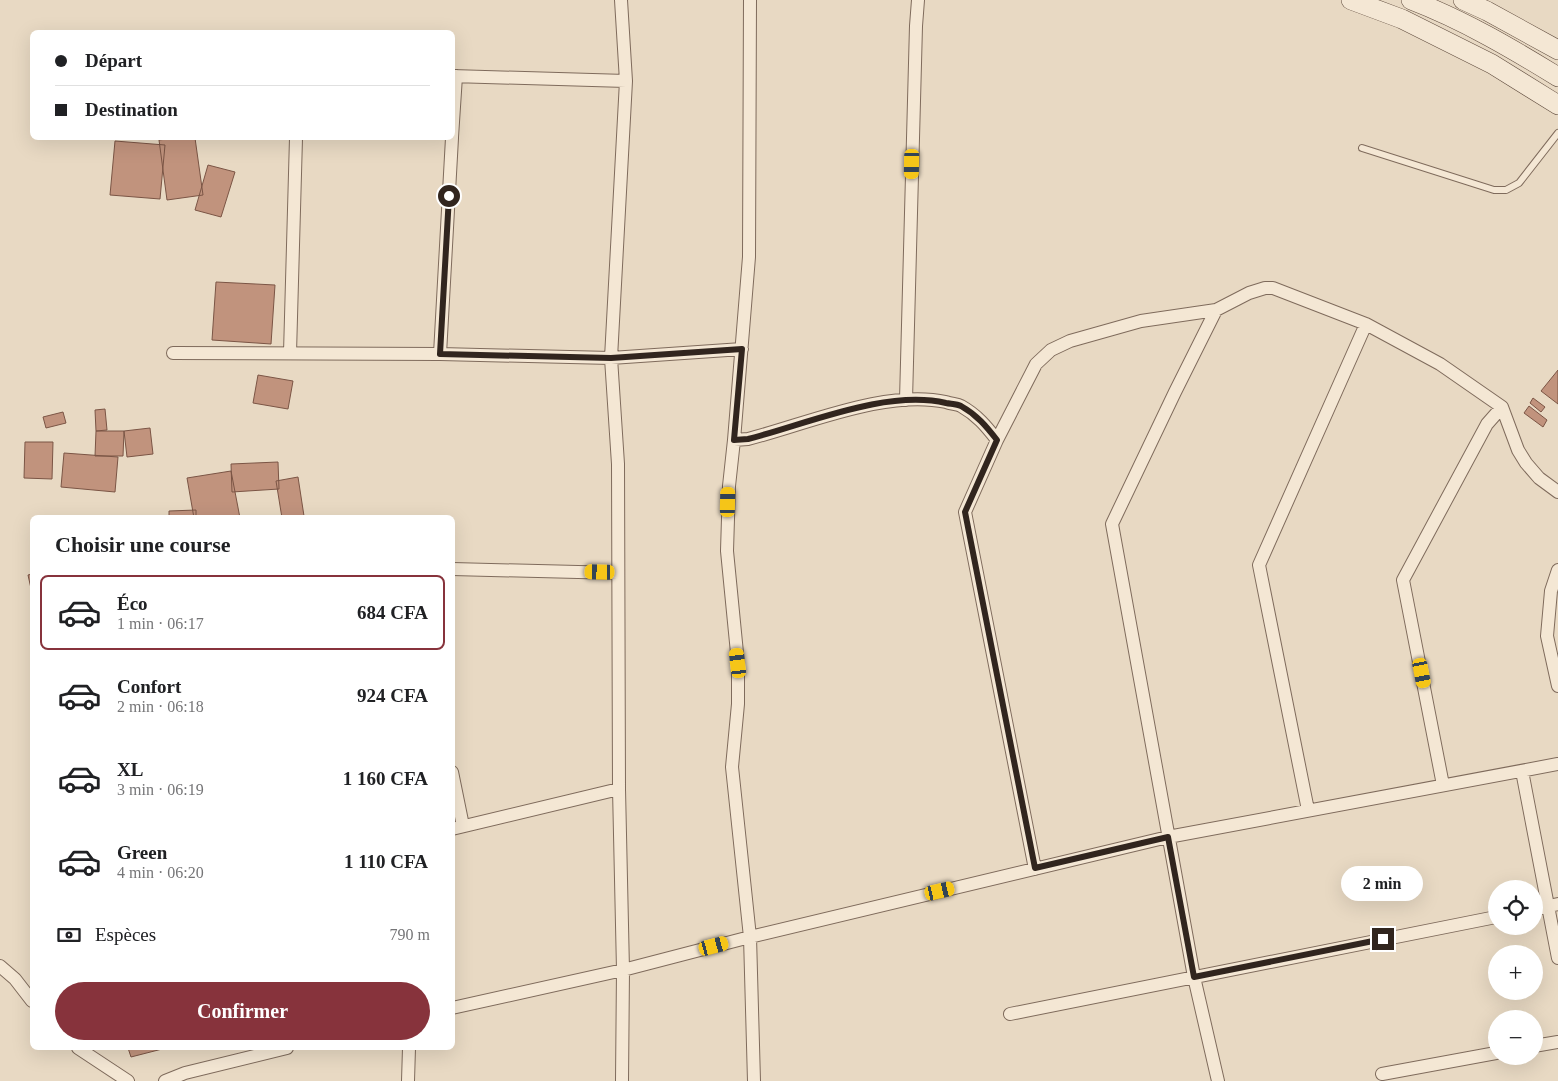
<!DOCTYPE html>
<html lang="fr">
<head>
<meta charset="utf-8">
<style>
	:root { --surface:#fff; --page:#f6f6f6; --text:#202124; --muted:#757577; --line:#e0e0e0; --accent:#87333c }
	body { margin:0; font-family:"Times New Roman",serif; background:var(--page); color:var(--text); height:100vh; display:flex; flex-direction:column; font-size:19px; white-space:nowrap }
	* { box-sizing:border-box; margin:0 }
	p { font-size:16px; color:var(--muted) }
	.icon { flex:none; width:28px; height:28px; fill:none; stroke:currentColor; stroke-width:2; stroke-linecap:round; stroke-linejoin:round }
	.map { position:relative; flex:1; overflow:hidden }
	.drawer { position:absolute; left:30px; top:515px; width:425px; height:535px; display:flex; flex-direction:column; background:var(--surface); border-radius:8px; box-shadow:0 5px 20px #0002 }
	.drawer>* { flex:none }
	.top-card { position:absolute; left:30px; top:30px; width:425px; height:110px; border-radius:8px; box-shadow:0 5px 20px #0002; display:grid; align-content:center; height:110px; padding:0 25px; background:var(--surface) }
	.controls { position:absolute; left:1488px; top:880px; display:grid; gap:10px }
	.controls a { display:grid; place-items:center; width:55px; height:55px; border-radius:50%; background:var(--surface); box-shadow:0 5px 20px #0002; font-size:25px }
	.end { position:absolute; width:22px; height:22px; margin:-11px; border:6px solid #31251e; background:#fff; box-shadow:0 0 0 2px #fff }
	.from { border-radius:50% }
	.bubble { position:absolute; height:35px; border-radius:18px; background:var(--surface); box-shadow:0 5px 20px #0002; font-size:16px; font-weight:700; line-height:35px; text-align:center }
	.car { position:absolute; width:15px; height:30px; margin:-15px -8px; border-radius:6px; box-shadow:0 0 4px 1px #0007; background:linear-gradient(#f5c518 24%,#345 0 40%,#f5c518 0 76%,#345 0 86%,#f5c518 0) }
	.top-card b { display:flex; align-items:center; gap:18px; height:48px; font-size:19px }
	.top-card b+b { border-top:1px solid var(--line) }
	.top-card i { width:12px; height:12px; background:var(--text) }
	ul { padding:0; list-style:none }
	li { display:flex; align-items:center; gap:15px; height:75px; margin:0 10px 8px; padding:0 15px; border:2px solid transparent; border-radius:8px }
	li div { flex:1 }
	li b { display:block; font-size:19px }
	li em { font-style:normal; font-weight:700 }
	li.current { border-color:var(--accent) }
	li>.icon { width:45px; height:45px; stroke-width:1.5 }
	h2 { padding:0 25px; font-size:22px; line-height:60px }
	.pay { display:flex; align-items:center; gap:12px; height:55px; padding:0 25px; font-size:19px }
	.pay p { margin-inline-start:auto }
	.cta { display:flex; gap:10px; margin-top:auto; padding:10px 25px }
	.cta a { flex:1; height:58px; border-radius:30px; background:var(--accent); color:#fff; font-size:20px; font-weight:700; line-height:58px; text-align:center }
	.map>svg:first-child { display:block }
	.building { fill:#c1937d; stroke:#7b5545 }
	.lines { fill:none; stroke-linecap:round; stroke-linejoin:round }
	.lane-casing { stroke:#7f6b5c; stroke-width:8 }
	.street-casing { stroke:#7f6b5c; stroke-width:14 }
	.secondary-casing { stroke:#614d3f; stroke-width:20 }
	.lane { stroke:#f4e7d4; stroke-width:6 }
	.street { stroke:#f4e7d4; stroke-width:12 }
	.secondary { stroke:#f4e7d4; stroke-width:19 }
	.route { stroke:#31251e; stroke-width:6 }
</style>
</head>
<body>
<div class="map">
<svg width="1558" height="1081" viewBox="0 0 1558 1081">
	<rect width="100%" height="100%" fill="#e8d9c3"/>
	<!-- building -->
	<path class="building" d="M174,138H195L203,195L167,200L159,140Z
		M115,141L165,145L160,199L110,195Z
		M208,165L235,172L221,217L195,210Z
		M216,282L275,285L271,344L212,340Z
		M1558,370V404L1541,391Z
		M258,375L293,381L288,409L253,403Z
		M1533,398L1545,407L1541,412L1530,403Z
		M1529,406L1547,420L1543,427L1524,413Z
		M105,409L107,430L96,431L95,410Z
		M63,412L66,423L46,428L43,417Z
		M150,428L153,454L127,457L124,431Z
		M96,431H124L123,456H95Z
		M25,442H53L52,479L24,478Z
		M64,453L118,457L115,492L61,487Z
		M278,462L279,489L232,492L231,464Z
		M231,471L240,518H194L187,478Z
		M298,477L304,516L282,518L276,481Z
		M196,510V518H169V511Z
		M32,574V593L28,575Z
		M128,1048H166L131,1057Z"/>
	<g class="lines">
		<defs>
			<path id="lane" d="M1362,148L1494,190H1506L1519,183L1558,133"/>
			<path id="street" d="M621,0L626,81L611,358L618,464L619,789L623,970L622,1081
				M750,0L749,257L734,440L729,486L727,551L738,663V704L732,767L750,937L754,1081
				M452,76L626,81
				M452,137L456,76
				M1216,310L1175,392L1112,524L1194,977L1218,1081
				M173,353L440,354L611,358L742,349
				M290,353L296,138
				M440,354L452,138
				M906,400L916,26L918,0
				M734,440L748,439C807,424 886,389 946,402C951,404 957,404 961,406C977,415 986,426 997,440
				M452,569L618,573
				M1558,570L1551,591L1547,636L1558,686
				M1522,771L1558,958
				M452,772L463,826
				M1443,785L1403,580L1487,424L1502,407
				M1308,810L1259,565L1366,324
				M452,829L619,789
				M1035,869L965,512L997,440L1036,364L1051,350L1070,341L1141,321L1216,310L1249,293L1265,288H1273L1366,324L1440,364L1502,407L1518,450L1526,463L1539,478L1558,492
				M1534,909L1558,904
				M0,966L15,979L32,1001
				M452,1008L623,970L750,937L1168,837L1558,764
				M1010,1014L1496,917
				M1534,1046L1558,1042
				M78,1048L128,1081
				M1382,1074L1496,1053
				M165,1081L185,1073L287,1048
				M408,1081L409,1048"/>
			<path id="secondary" d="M1351,0L1402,19L1492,64L1558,105
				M1411,0C1463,20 1511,48 1558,77
				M1463,0L1487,11L1558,50"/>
		</defs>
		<!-- lane casing -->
		<use href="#lane" class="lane-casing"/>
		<!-- street casing -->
		<use href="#street" class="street-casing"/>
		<!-- secondary casing -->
		<use href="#secondary" class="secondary-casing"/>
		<!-- lane -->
		<use href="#lane" class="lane"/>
		<!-- street -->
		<use href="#street" class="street"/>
		<!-- secondary -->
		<use href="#secondary" class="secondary"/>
	</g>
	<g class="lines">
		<!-- route -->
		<path class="route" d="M449,196L440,354L611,358L742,349L734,440L748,439C807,424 886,389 946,403C951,404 957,404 961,406C977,415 986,426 997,440L965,512L1035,868L1168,837L1194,977L1383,939"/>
	</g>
</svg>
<div class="controls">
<a><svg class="icon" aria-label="locate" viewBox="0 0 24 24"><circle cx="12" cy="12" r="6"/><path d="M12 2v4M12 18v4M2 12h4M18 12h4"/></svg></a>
<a>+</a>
<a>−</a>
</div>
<i class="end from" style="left:449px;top:196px"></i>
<i class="end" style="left:1383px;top:939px"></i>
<div class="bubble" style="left:1341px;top:866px;width:82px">2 min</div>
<i class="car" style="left:912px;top:164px;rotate:181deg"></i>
<i class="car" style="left:728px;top:502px;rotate:1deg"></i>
<i class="car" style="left:600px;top:572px;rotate:271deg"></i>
<i class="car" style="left:738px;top:663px;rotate:353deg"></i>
<i class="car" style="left:1422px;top:673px;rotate:169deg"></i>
<i class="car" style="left:940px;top:891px;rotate:77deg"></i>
<i class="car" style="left:714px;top:946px;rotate:75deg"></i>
<div class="top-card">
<b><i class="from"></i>Départ</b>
<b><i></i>Destination</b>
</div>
<section class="drawer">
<h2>Choisir une course</h2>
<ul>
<li class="current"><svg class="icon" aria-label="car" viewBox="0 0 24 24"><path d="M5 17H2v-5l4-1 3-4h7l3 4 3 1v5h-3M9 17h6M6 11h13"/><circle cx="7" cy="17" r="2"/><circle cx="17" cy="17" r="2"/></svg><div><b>Éco</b><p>1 min · 06:17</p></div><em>684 CFA</em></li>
<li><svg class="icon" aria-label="car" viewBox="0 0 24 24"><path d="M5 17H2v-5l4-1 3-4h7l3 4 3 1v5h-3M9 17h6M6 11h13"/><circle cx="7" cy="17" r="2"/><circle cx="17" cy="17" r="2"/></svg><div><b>Confort</b><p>2 min · 06:18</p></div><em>924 CFA</em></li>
<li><svg class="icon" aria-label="car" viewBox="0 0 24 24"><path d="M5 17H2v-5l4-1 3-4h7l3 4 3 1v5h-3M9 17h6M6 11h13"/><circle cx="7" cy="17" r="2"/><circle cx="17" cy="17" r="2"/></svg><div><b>XL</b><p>3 min · 06:19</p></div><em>1 160 CFA</em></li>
<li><svg class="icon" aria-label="car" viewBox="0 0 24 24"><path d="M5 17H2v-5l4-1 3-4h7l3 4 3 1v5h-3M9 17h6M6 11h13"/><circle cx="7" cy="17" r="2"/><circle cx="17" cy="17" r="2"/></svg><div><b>Green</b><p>4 min · 06:20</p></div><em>1 110 CFA</em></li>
</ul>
<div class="pay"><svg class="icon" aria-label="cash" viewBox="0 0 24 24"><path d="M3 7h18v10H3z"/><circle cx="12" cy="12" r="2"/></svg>Espèces<p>790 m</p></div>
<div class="cta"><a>Confirmer</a></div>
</section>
</div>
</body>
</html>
